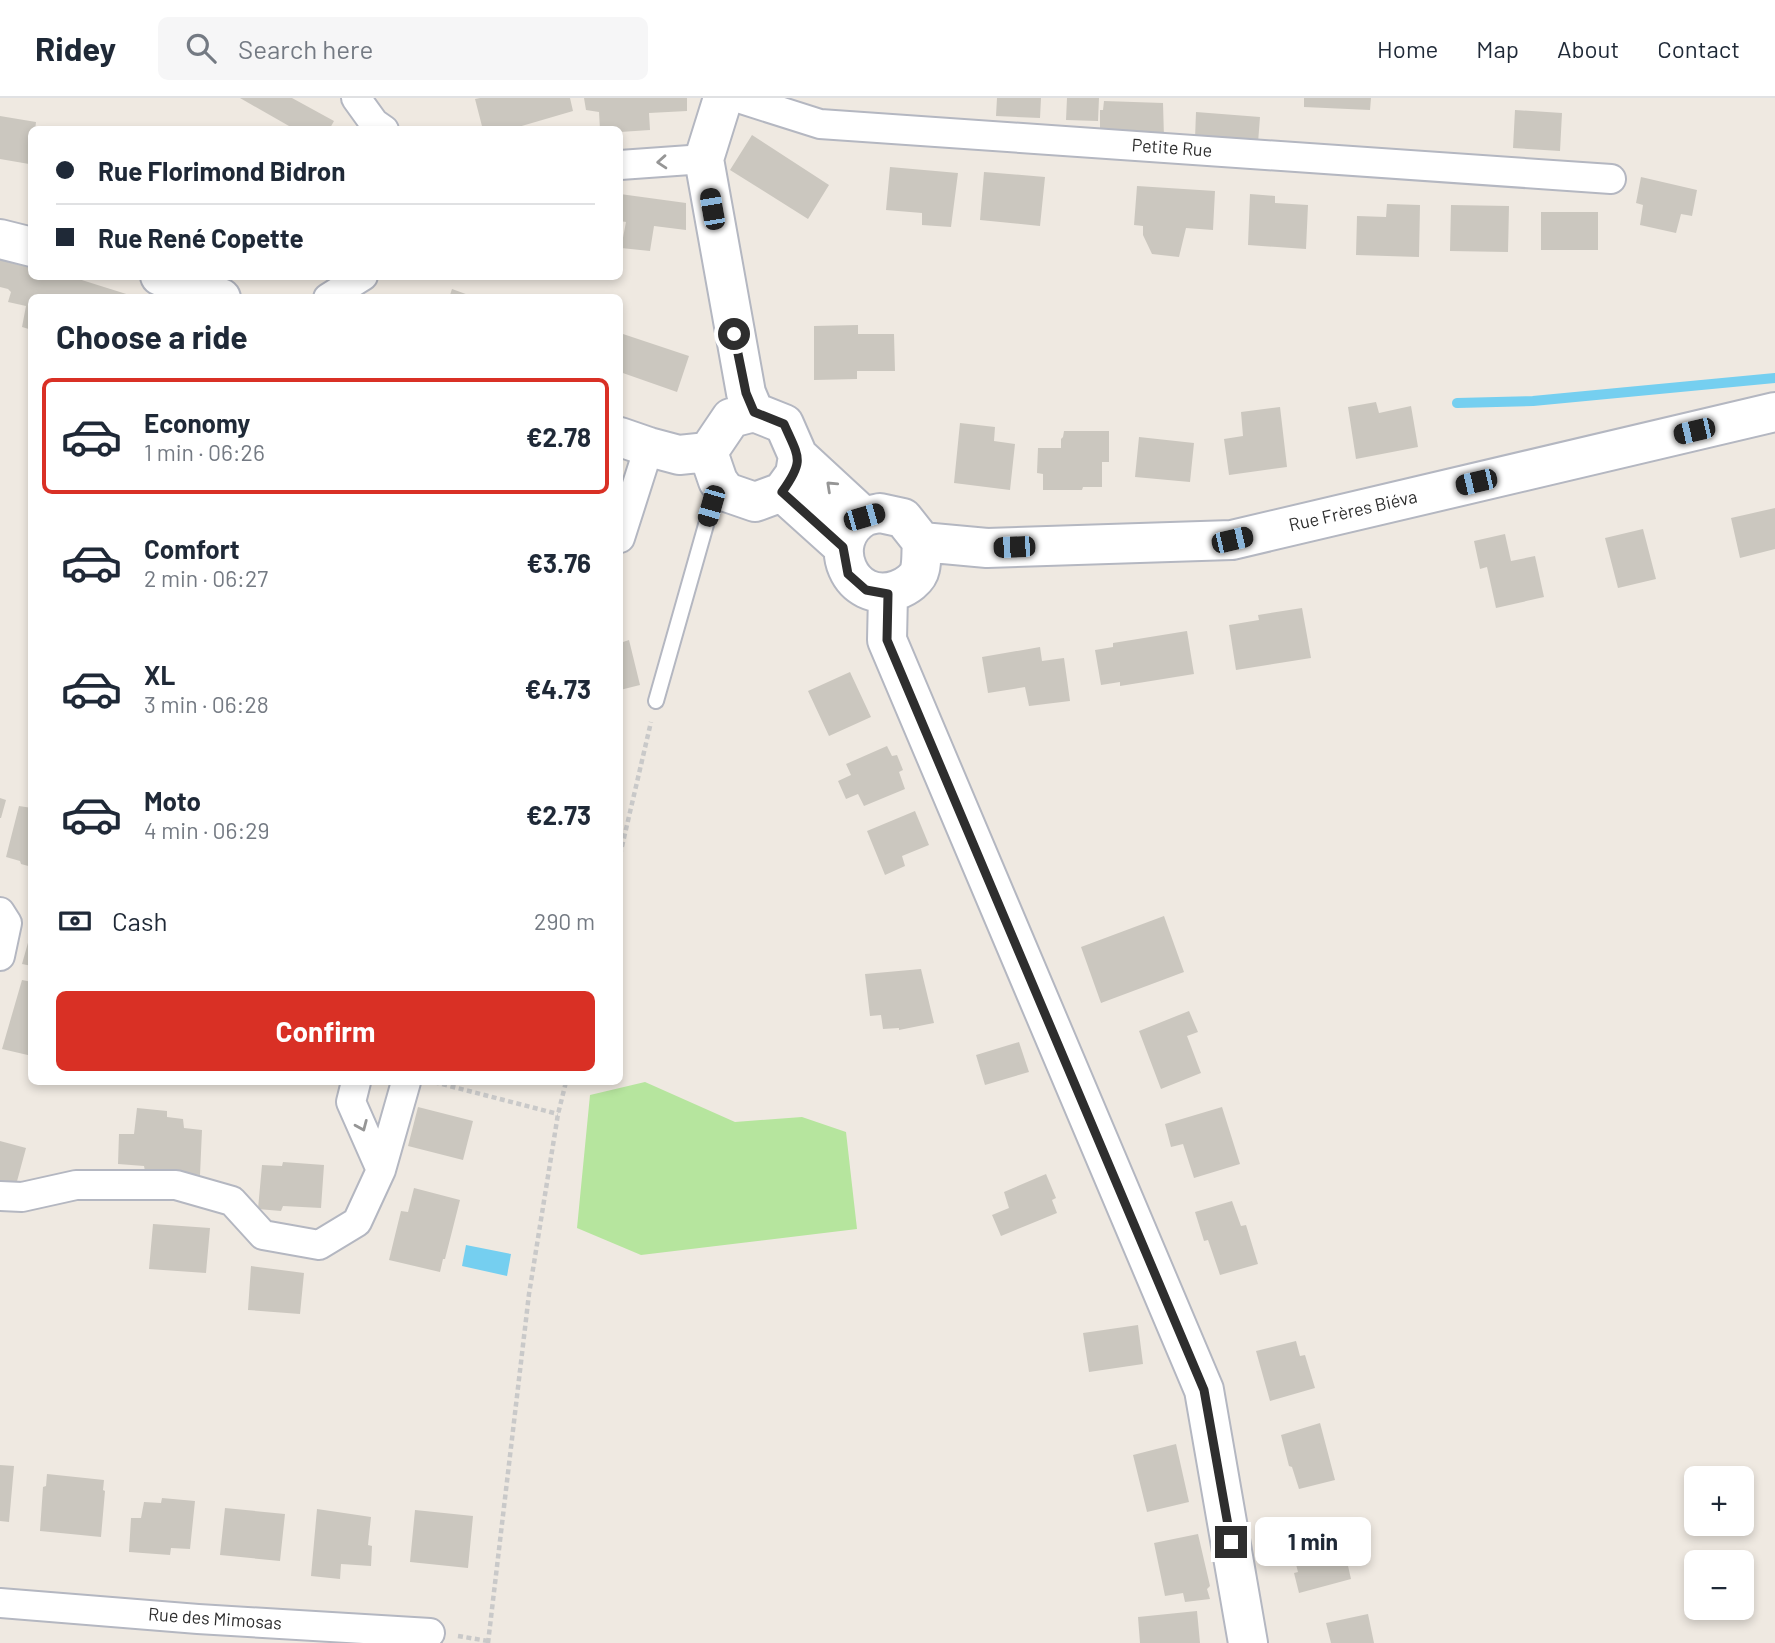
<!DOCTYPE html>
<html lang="en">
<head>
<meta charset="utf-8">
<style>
	:root { --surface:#fff; --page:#f6f6f7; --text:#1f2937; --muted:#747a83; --line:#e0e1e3; --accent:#d93025 }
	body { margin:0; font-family:Barlow,sans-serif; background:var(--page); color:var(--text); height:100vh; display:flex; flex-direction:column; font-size:26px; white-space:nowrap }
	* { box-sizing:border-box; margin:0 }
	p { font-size:23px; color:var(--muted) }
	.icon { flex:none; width:38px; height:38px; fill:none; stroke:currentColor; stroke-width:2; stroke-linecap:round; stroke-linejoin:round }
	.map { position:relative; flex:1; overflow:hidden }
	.details { position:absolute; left:28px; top:196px; width:595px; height:791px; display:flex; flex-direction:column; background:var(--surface); border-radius:10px; box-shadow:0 4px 10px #0003 }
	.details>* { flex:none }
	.hud { position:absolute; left:28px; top:28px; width:595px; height:154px; border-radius:10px; box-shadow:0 4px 10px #0003; display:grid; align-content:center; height:154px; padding:0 28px; background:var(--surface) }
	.fabs { position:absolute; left:1684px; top:1368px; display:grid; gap:14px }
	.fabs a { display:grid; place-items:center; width:70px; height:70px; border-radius:10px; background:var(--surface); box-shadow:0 4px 10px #0003; font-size:35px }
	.end { position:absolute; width:32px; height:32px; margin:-16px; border:9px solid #2e2e2e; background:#fff; box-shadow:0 0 0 4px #fff }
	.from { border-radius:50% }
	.bubble { position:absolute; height:49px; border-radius:10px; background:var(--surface); box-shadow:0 4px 10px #0003; font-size:23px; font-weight:700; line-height:49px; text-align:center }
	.car { position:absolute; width:21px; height:42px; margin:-21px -10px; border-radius:9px; box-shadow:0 0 5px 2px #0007; background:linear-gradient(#222 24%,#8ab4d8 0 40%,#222 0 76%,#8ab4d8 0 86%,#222 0) }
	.hud b { display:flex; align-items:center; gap:24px; height:66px; font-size:26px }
	.hud b+b { border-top:2px solid var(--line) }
	.hud i { width:18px; height:18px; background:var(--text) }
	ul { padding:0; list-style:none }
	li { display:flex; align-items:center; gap:21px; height:116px; margin:0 14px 10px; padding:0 14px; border:4px solid transparent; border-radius:10px }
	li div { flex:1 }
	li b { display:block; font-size:26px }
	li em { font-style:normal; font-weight:700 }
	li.selected { border-color:var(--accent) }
	li>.icon { width:63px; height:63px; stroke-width:1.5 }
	h2 { padding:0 28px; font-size:32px; line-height:84px }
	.pay { display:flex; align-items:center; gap:18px; height:77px; padding:0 28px; font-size:26px }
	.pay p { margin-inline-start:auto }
	.cta { display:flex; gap:14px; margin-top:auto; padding:14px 28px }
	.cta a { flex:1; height:80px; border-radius:10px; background:var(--accent); color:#fff; font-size:28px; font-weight:700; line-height:80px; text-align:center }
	header { display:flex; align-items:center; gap:42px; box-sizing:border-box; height:98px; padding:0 35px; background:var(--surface); border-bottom:2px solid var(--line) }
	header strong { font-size:33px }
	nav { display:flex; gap:38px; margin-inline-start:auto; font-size:24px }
	.search { width:490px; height:63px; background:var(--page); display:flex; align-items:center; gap:18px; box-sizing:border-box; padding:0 24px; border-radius:10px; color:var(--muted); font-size:26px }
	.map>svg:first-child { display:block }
	.green { fill:#b6e59e }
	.water { fill:#75cff0 }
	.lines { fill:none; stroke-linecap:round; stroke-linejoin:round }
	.stream { stroke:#75cff0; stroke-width:10 }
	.building { fill:#cbc7bf }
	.lane-casing { stroke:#b4b7c1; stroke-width:18 }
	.street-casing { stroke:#b4b7c1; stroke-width:32 }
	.secondary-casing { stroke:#b4b7c1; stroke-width:42 }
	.path { stroke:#c9c9c9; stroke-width:4.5; stroke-dasharray:5 3.5; stroke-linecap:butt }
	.lane { stroke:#fff; stroke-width:14 }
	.street { stroke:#fff; stroke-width:28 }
	.secondary { stroke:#fff; stroke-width:38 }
	.oneway { stroke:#969696 }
	.route { stroke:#2e2e2e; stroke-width:9 }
	.labels { text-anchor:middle; stroke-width:7; stroke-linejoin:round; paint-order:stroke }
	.street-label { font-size:18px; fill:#2e2e2e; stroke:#fff }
</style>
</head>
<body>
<header>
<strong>Ridey</strong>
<div class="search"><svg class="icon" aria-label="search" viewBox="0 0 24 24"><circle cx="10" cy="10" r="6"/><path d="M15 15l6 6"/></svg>Search here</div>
<nav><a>Home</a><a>Map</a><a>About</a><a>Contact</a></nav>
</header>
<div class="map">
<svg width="1775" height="1545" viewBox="0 0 1775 1545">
	<rect width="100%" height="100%" fill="#efe9e1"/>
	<!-- green -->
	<path class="green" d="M645,984L735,1024L802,1019L846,1034L857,1131L641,1157L577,1130L590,997Z"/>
	<!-- water -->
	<path class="water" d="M466,1147L511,1156L507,1178L462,1168Z"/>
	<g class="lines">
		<!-- stream -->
		<path class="stream" d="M1457,305L1533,303L1775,280"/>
	</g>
	<!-- building -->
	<path class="building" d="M240,0H292L334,23L329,32H296Z
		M480,0H570L573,13L508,32H483L475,1Z
		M584,0H687V13L649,15L650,32L620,34V32H600L599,14L586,12Z
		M997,0H1041L1040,20L996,18Z
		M1067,0H1099L1098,23L1066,22Z
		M1304,0H1371L1370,12L1304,9Z
		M1104,3L1163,5L1164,40H1100V12H1103Z
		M1515,12L1562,15L1560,53L1513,50Z
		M1196,14L1260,19L1258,45L1195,41Z
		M0,18L36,24L35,32H32V49L29,66L0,61Z
		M752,37L829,87L808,121L730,72Z
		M890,69L958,75L951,129L922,127V115L886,112Z
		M984,74L1045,79L1040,128L980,122Z
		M1641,79L1697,92L1692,118L1681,116L1676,135L1640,127L1643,107L1636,105Z
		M1137,88L1215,93L1213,132L1186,130L1179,159L1152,156L1143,137V128L1134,127Z
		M620,96L686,105V132L654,128L650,153L621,150L626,124L620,123Z
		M1250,96L1275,98V105L1308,107L1306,151L1248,147Z
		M1387,106L1420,107L1419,159L1356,157L1357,118L1386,119Z
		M1451,107L1509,108L1508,154L1450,153Z
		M1541,114H1598V152H1541Z
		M0,162L32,170V178H69L139,200H32V232L22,229L26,208L8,204L11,194L8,191L0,189Z
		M452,191L474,199L473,200H449Z
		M858,227V236H894L895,273H857V281L814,282V228Z
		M620,235L689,258L677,294L620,274Z
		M1376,304L1379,315L1411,308L1418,349L1356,361L1348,309Z
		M1280,309L1287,369L1229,377L1224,341L1243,338L1241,314Z
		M960,325L995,329L994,343L1015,346L1010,392L954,385Z
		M1064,333H1109V364H1102V389H1083L1082,392H1043V376L1037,375L1038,350H1061V341L1063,339Z
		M1139,339L1194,345L1190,384L1135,379Z
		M1775,410V451L1740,460L1731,420Z
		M1643,431L1656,481L1618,490L1605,440Z
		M1505,436L1511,463L1535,458L1544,499L1496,510L1487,469L1480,471L1474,443Z
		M1302,510L1311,560L1236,572L1229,527L1259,522L1258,517Z
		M1187,533L1194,576L1120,588V584L1101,587L1095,552L1113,549V545Z
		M629,542L640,587L620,592V545Z
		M1040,549L1042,563L1064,560L1070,603L1029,608L1025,589L988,595L982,559Z
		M850,574L871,619L829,638L808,593Z
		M887,648L892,658L897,657L903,672L899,674L905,691L864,708L858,696L846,701L838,683L851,677L846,666Z
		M0,700L6,702L1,720H0Z
		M19,708L32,710V769L21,766L20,763L6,759Z
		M915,713L929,747L902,758L905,768L885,777L867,733Z
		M1164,818L1184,874L1101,905L1081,849Z
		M31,834H32V868L22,866Z
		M921,871L934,925L899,932V930L883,931L881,917L870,918L865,876Z
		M22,882L32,884V958L2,951Z
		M1189,913L1198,934L1187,938L1201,975L1161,991L1139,933Z
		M1019,944L1029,974L985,987L976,957Z
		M418,1009L473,1023L463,1062L408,1048Z
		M1222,1009L1240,1066L1194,1080L1183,1046L1171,1049L1165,1026Z
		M137,1010L167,1013V1019L183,1021L184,1030L202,1032L200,1077L145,1073L144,1068L118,1066L119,1036H134Z
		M0,1043L26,1050L16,1087L0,1083Z
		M283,1064L324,1067L321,1110L283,1108L281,1113L258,1111L262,1067L282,1068Z
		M1046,1076L1056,1100L1052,1102L1057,1115L1001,1138L992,1117L1009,1110L1004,1094Z
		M414,1090L460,1102L445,1161H443L440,1174L389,1162L401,1113L408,1114Z
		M1232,1103L1241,1128L1246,1127L1258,1166L1220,1177L1208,1142L1204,1143L1195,1114Z
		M153,1126L210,1130L206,1175L149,1171Z
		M251,1168L304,1175L300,1216L248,1212Z
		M1138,1227L1143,1266L1089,1274L1083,1235Z
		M1296,1243L1300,1258L1305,1257L1315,1290L1270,1303L1256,1253Z
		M1320,1325L1335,1382L1299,1391L1292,1369L1289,1368L1281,1337Z
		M1176,1346L1189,1404L1147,1414L1133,1357Z
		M0,1367L14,1368L9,1424L0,1423Z
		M47,1376L104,1382L103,1392L105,1393L101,1439L40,1433L43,1389L46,1388Z
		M162,1400L195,1403L190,1451L171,1450L170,1457L129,1454L131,1420H141L144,1404L161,1405Z
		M225,1410L285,1416L280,1463L220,1457Z
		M317,1411L371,1419L368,1447L372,1448L371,1468L341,1466L340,1481L311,1478Z
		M415,1412L473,1418L468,1470L410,1464Z
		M1336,1419L1340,1434L1363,1429L1368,1453L1346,1459L1351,1481L1299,1495L1294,1475L1298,1474L1293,1455H1288L1283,1432Z
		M1198,1436L1210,1488L1207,1491L1210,1501L1185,1504L1183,1495L1165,1498L1154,1445Z
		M1197,1513L1200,1545H1140L1138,1519Z
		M1368,1516L1374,1545H1331L1326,1525Z"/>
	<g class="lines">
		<defs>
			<path id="lane" d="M656,603L717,388"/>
			<path id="street" d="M356,0L374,25L384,32
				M738,0L820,26L1611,81
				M620,67L704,61
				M328,200L363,178
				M620,440L649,349
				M0,814L7,825L0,858
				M356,984L351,1004L381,1072
				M0,1098L22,1099L76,1087H176L232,1103L263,1137L319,1147L357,1124L381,1072L406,984
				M0,1505L198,1521L430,1535"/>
			<path id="secondary" d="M723,0L704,61L746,295L754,314
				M0,141L32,149
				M160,178L221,200
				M754,314L784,326L798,358L795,376L782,394L755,404L726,394L718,383L708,354L731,320Z
				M620,339L649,349L679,357L708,354
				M798,358L864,419
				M782,394L843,449
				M880,415L903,420L922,444C921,453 922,463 920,471C918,481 906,489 897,492C850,508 823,443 864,419C868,417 875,416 880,415Z
				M922,444L987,450L1232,442L1775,314
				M888,496L887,542L1204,1292L1248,1545"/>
		</defs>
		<!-- lane casing -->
		<use href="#lane" class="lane-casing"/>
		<!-- street casing -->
		<use href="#street" class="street-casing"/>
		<!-- secondary casing -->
		<use href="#secondary" class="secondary-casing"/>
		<!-- path -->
		<path class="path" d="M620,757L651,624
			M434,984L558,1016
			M458,1538L488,1543
			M488,1545L529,1196L558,1016L566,984"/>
		<!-- lane -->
		<use href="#lane" class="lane"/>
		<!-- street -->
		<use href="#street" class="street"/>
		<!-- secondary -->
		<use href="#secondary" class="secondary"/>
	</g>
	<!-- one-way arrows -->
	<defs><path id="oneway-chevron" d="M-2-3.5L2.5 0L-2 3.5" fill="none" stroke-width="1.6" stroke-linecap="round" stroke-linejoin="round" transform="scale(1.75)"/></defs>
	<g class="oneway">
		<use href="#oneway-chevron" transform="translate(662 64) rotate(176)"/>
		<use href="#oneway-chevron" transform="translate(831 388) rotate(-137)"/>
		<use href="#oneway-chevron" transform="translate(362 1028) rotate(67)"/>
	</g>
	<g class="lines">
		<!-- route -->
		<path class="route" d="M734,236L746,295L754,314L784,326C799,360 805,362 782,394L843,449L848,476L866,492L888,496L887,542L1204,1292L1231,1444"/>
	</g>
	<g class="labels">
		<!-- street labels -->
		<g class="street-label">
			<text transform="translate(1172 50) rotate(4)" y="6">Petite Rue</text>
			<text transform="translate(1353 413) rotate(-13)" y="6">Rue Frères Biéva</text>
			<text transform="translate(215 1521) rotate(4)" y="6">Rue des Mimosas</text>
		</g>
	</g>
</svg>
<div class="fabs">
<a>+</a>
<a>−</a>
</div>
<i class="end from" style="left:734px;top:236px"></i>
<i class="end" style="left:1231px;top:1444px"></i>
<div class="bubble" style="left:1255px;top:1419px;width:116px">1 min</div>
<i class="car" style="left:712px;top:111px;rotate:350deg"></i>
<i class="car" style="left:1694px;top:333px;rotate:257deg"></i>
<i class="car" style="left:1476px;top:384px;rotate:257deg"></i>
<i class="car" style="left:711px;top:408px;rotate:196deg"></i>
<i class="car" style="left:864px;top:419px;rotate:74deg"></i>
<i class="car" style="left:1232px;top:442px;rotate:77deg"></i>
<i class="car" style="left:1014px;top:449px;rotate:268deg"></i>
<div class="hud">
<b><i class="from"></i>Rue Florimond Bidron</b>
<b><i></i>Rue René Copette</b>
</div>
<section class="details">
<h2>Choose a ride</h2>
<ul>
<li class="selected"><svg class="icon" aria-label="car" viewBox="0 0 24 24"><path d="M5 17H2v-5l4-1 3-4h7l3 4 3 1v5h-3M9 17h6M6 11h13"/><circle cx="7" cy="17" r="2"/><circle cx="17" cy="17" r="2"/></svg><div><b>Economy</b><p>1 min · 06:26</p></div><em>€2.78</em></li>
<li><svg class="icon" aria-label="car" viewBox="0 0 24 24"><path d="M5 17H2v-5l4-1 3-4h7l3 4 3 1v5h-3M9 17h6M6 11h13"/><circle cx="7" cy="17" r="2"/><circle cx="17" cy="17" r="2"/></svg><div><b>Comfort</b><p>2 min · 06:27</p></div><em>€3.76</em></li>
<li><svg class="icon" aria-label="car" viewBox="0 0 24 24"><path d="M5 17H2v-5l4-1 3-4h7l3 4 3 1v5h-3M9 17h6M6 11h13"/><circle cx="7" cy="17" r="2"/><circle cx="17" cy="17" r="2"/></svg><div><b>XL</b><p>3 min · 06:28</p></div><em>€4.73</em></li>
<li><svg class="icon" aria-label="car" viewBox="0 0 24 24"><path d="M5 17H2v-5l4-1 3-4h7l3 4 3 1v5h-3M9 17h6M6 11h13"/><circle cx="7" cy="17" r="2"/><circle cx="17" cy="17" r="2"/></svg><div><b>Moto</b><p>4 min · 06:29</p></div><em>€2.73</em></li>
</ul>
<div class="pay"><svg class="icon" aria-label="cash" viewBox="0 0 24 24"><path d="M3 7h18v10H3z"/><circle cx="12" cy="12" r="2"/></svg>Cash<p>290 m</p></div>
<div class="cta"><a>Confirm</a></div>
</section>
</div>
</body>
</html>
